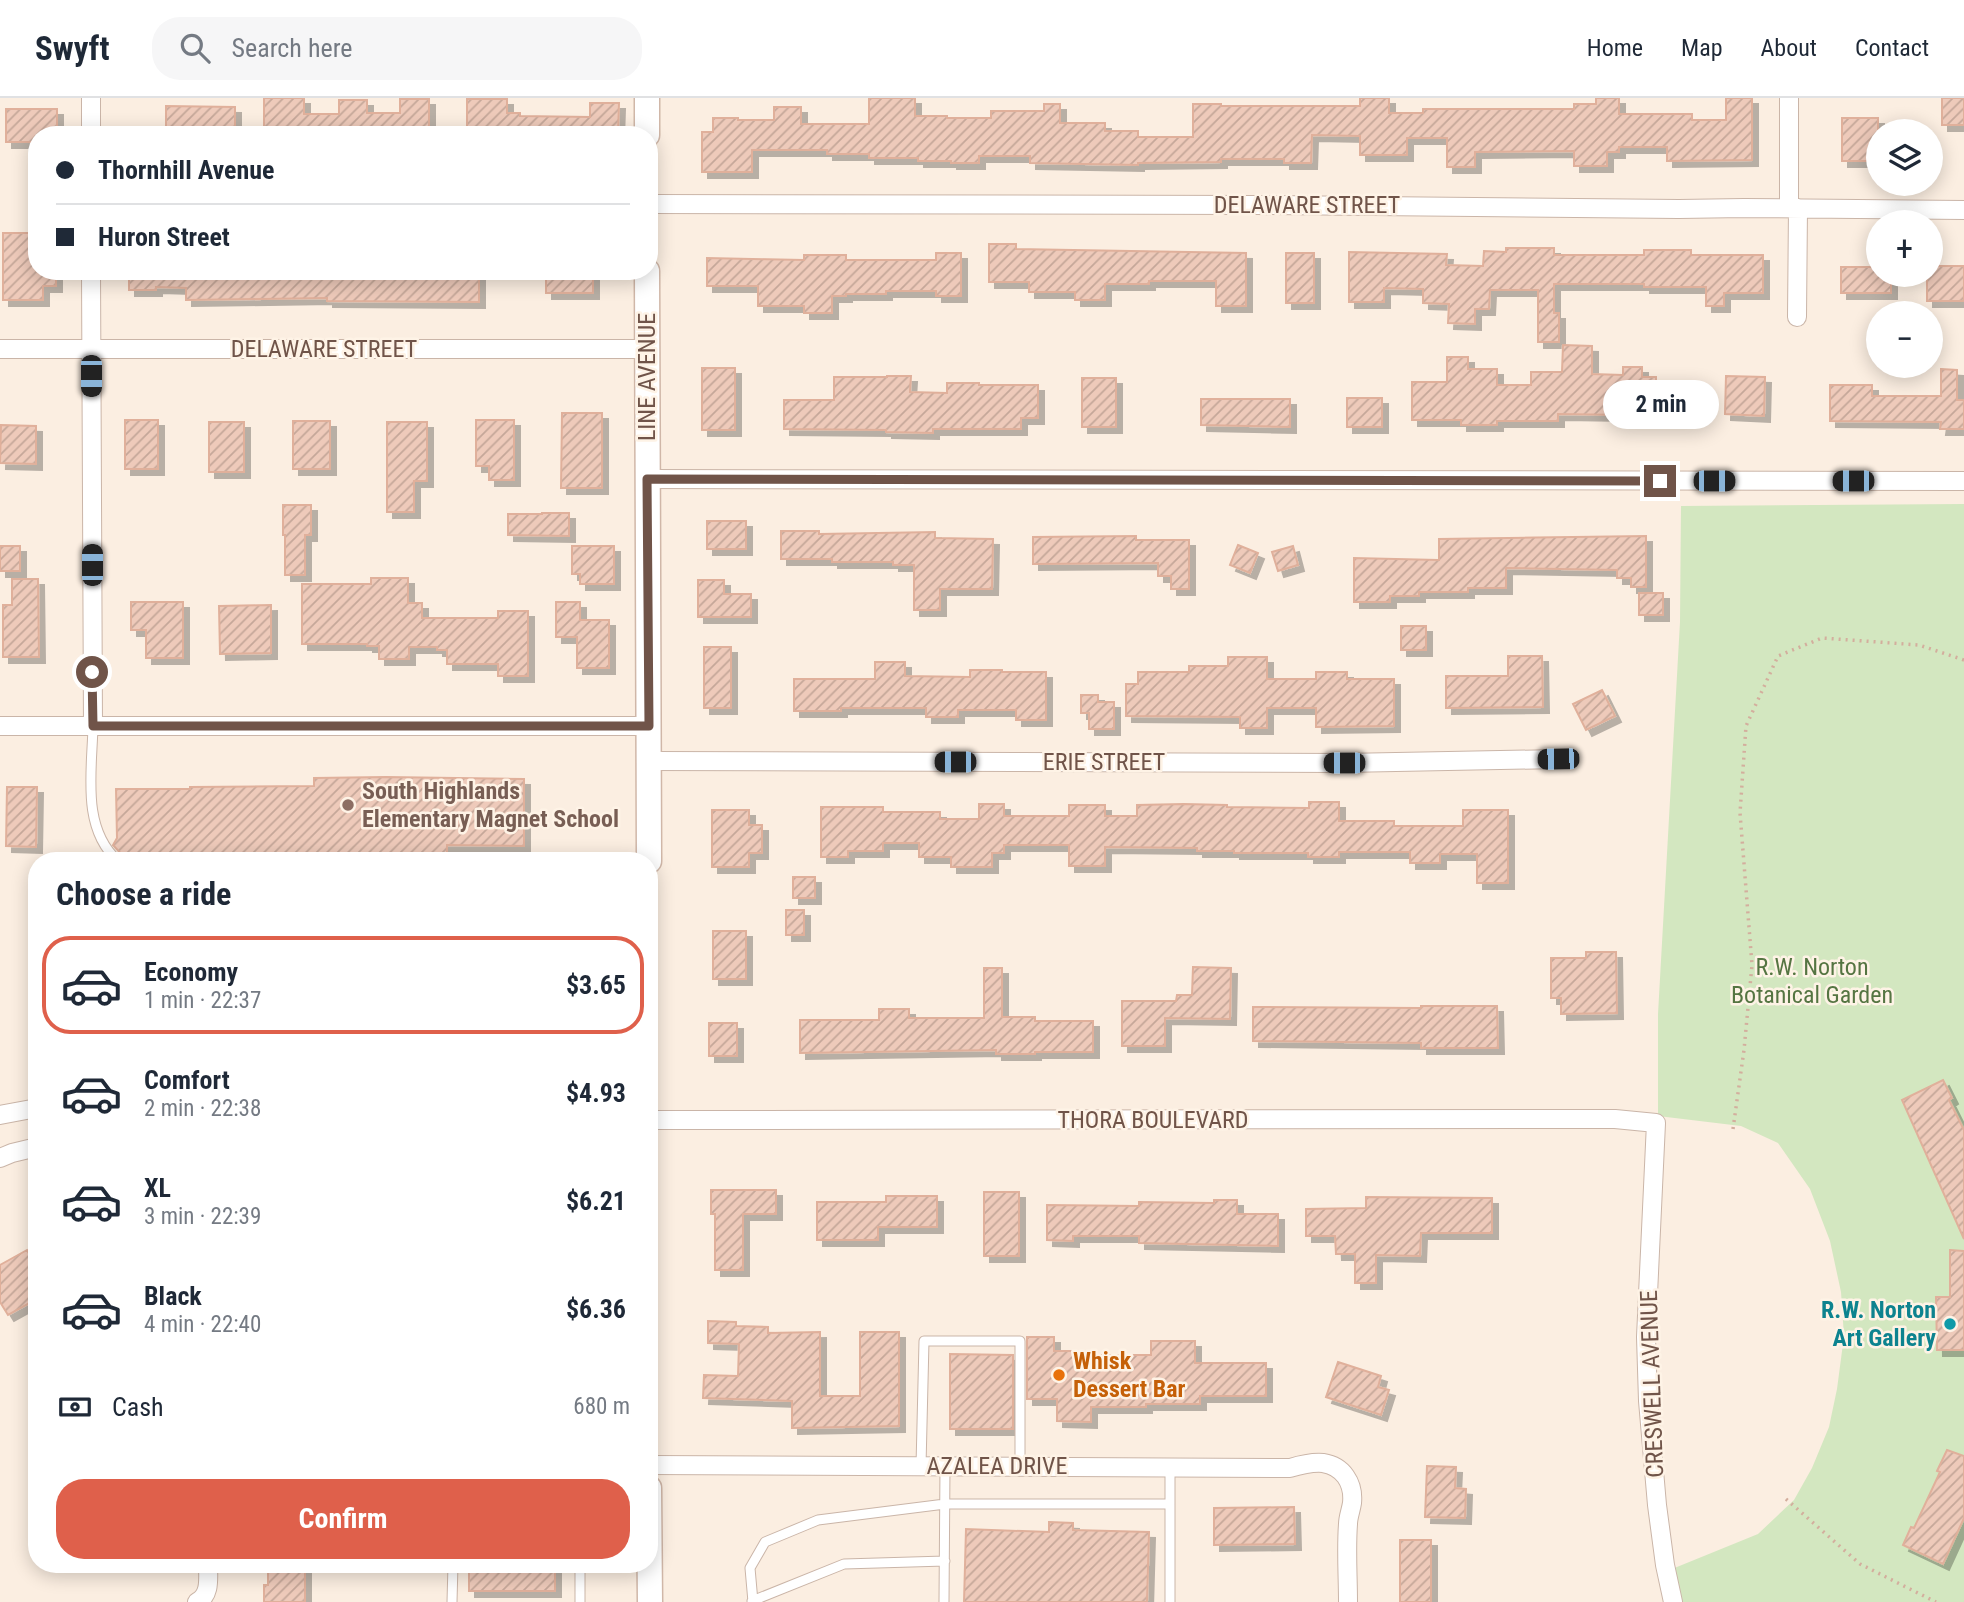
<!DOCTYPE html>
<html lang="en">
<head>
<meta charset="utf-8">
<style>
	:root { --surface:#fff; --page:#f6f6f7; --text:#1f2937; --muted:#747a83; --line:#e0e1e3; --accent:#df604b }
	body { margin:0; font-family:"Roboto Condensed",sans-serif; background:var(--page); color:var(--text); height:100vh; display:flex; flex-direction:column; font-size:26px; white-space:nowrap }
	* { box-sizing:border-box; margin:0 }
	p { font-size:23px; color:var(--muted) }
	.icon { flex:none; width:38px; height:38px; fill:none; stroke:currentColor; stroke-width:2; stroke-linecap:round; stroke-linejoin:round }
	.map { position:relative; flex:1; overflow:hidden }
	.drawer { position:absolute; left:28px; top:754px; width:630px; height:721px; display:flex; flex-direction:column; background:var(--surface); border-radius:28px; box-shadow:0 4px 18px #0003 }
	.drawer>* { flex:none }
	.top-card { position:absolute; left:28px; top:28px; width:630px; height:154px; border-radius:28px; box-shadow:0 4px 18px #0003; display:grid; align-content:center; height:154px; padding:0 28px; background:var(--surface) }
	.controls { position:absolute; left:1866px; top:21px; display:grid; gap:14px }
	.controls a { display:grid; place-items:center; width:77px; height:77px; border-radius:50%; background:var(--surface); box-shadow:0 4px 18px #0003; font-size:35px }
	.end { position:absolute; width:32px; height:32px; margin:-16px; border:9px solid #705449; background:#fff; box-shadow:0 0 0 4px #fff }
	.from { border-radius:50% }
	.bubble { position:absolute; height:49px; border-radius:24px; background:var(--surface); box-shadow:0 4px 18px #0003; font-size:23px; font-weight:700; line-height:49px; text-align:center }
	.car { position:absolute; width:21px; height:42px; margin:-21px -10px; border-radius:9px; box-shadow:0 0 5px 2px #0007; background:linear-gradient(#222 24%,#8ab4d8 0 40%,#222 0 76%,#8ab4d8 0 86%,#222 0) }
	.top-card b { display:flex; align-items:center; gap:24px; height:66px; font-size:26px }
	.top-card b+b { border-top:2px solid var(--line) }
	.top-card i { width:18px; height:18px; background:var(--text) }
	ul { padding:0; list-style:none }
	li { display:flex; align-items:center; gap:21px; height:98px; margin:0 14px 10px; padding:0 14px; border:4px solid transparent; border-radius:28px }
	li div { flex:1 }
	li b { display:block; font-size:26px }
	li em { font-style:normal; font-weight:700 }
	li.current { border-color:var(--accent) }
	li>.icon { width:63px; height:63px; stroke-width:1.5 }
	h2 { padding:0 28px; font-size:32px; line-height:84px }
	.pay { display:flex; align-items:center; gap:18px; height:77px; padding:0 28px; font-size:26px }
	.pay p { margin-inline-start:auto }
	.button { display:flex; gap:14px; margin-top:auto; padding:14px 28px }
	.button a { flex:1; height:80px; border-radius:28px; background:var(--accent); color:#fff; font-size:28px; font-weight:700; line-height:80px; text-align:center }
	header { display:flex; align-items:center; gap:42px; box-sizing:border-box; height:98px; padding:0 35px; background:var(--surface); border-bottom:2px solid var(--line) }
	header strong { font-size:33px }
	nav { display:flex; gap:38px; margin-inline-start:auto; font-size:24px }
	.search { width:490px; height:63px; background:var(--page); display:flex; align-items:center; gap:18px; box-sizing:border-box; padding:0 24px; border-radius:28px; color:var(--muted); font-size:26px }
	.map>svg:first-child { display:block }
	.garden { fill:#d3e7c0 }
	.building { fill:url(#building-hatch); stroke:#e0b09b; stroke-width:2; filter:url(#shadow) }
	.lines { fill:none; stroke-linecap:round; stroke-linejoin:round }
	.lane-casing { stroke:#cab5a8; stroke-width:11 }
	.street-casing { stroke:#cab5a8; stroke-width:20 }
	.secondary-casing { stroke:#d0b7a8; stroke-width:27 }
	.path { stroke:#d3ae9d; stroke-width:3.5; stroke-dasharray:2 5; stroke-linecap:butt }
	.lane { stroke:#fff; stroke-width:9 }
	.street { stroke:#fff; stroke-width:18 }
	.secondary { stroke:#fff; stroke-width:24 }
	.route { stroke:#705449; stroke-width:9 }
	.education-dot { fill:#8d6e63; stroke:#fef3e6; stroke-width:2.5 }
	.culture-dot { fill:#0f9aa8; stroke:#fef3e6; stroke-width:2.5 }
	.food-dot { fill:#e8710a; stroke:#fef3e6; stroke-width:2.5 }
	.labels { text-anchor:middle; stroke-width:5; stroke-linejoin:round; paint-order:stroke }
	.street-label { font-size:24px; fill:#705449; stroke:#fef3e6 }
	.education-label { font-size:24px; font-weight:bold; fill:#785e54; stroke:#fef3e6; text-anchor:start }
	.park-label { font-size:24px; fill:#557542; stroke:#fef3e6 }
	.culture-label { font-size:24px; font-weight:bold; fill:#0d838f; stroke:#fef3e6; text-anchor:end }
	.food-label { font-size:24px; font-weight:bold; fill:#c56008; stroke:#fef3e6; text-anchor:start }
</style>
</head>
<body>
<header>
<strong>Swyft</strong>
<div class="search"><svg class="icon" aria-label="search" viewBox="0 0 24 24"><circle cx="10" cy="10" r="6"/><path d="M15 15l6 6"/></svg>Search here</div>
<nav><a>Home</a><a>Map</a><a>About</a><a>Contact</a></nav>
</header>
<div class="map">
<svg width="1964" height="1504" viewBox="0 0 1964 1504">
	<defs>
		<pattern id="building-hatch" width="6" height="6" patternUnits="userSpaceOnUse" patternTransform="scale(1.75)"><rect width="6" height="6" fill="#eecaba"/><path d="M-1 1l2-2M0 6l6-6M5 7l2-2" fill="none" stroke="#c5a799"/></pattern>
		<filter id="shadow"><feDropShadow dx="6" dy="6" stdDeviation="0" flood-color="#0004"/></filter>
	</defs>
	<rect width="100%" height="100%" fill="#fbeee1"/>
	<!-- garden -->
	<path class="garden" d="M1964,406V1504H1677L1672,1471L1758,1436L1794,1402L1812,1370L1829,1329L1837,1291L1844,1238L1841,1194L1830,1143L1810,1091L1778,1045L1741,1028L1658,1018V916L1680,524L1681,408Z"/>
	<!-- building -->
	<path class="building" d="M264,0H304V16H339V2H367V15H400V1H429V37H264Z
		M869,0H915V18H947V20H991V13H1044V6H1060V25H1105V33H1138V39H1193V6H1221V8H1360V0H1389V15H1423V11H1574V6H1596V0H1619V16H1692V22H1726V0H1752V62L1667,63V49H1619V54H1607V68H1574V53L1475,54V69H1447V40H1407V57H1360V38L1312,37L1311,65H1284V61H1221V64L1138,65V67L1030,65V58H979V65H951V63H918V60H869V56H827V52H752V74H702V34H713V20H738V22H774V9H801V26H869Z
		M1942,0H1964V27H1942Z
		M467,1H507V15H520V18L590,19V5H619L618,35H603V37H467Z
		M166,8L235,9V37H166Z
		M6,11H57V37H37V44H6Z
		M1842,20H1878V63H1842Z
		M3,135H37V173H56V188H43V202H3Z
		M989,146H1016V151L1246,155V208H1216V183H1149V186H1105V202H1075V194H1029V184H989Z
		M1506,150H1554V157H1644V152H1691V157H1763V195H1724V208H1706V189H1644V186H1554V215H1559V244H1538V192H1490L1489,211H1475V226L1448,225L1449,206L1423,205V191L1384,190V204H1349V154L1447,156L1446,167L1483,168L1484,153L1506,154Z
		M936,155H961V198H936V193H886V196H846V198H832V215H804V208H758V188H707V160L804,162V157H846V162H936Z
		M1286,155H1314V205H1286Z
		M1930,168H1964V203H1927V177H1930Z
		M1841,169H1878V177H1891V195H1841Z
		M129,173H404V176H438V173H479V204L327,203V200L186,202V190L156,189V192H129Z
		M546,173H593V195H546Z
		M1563,247L1592,248V276L1623,277V269H1642V279H1656V292H1691V318H1656V324H1623V317L1558,316V323H1497V327H1461V322H1412V284H1447V259H1468V271H1497V287H1531V274H1562Z
		M702,270H735V332H702Z
		M1941,271L1957,272V302H1964V331H1940L1941,324L1830,323V287H1872V298H1941Z
		M887,278H911L910,294L947,295V285H979V287H1038V320H1021V331H933V335L886,334V332L784,331V302H834V279H887Z
		M1726,278L1765,279L1764,318L1725,316Z
		M1082,280H1116V329H1082Z
		M1347,300H1382V329H1347Z
		M1201,301H1290V329L1201,327Z
		M562,315H602V390H561Z
		M125,322H158V371H125Z
		M476,322H514V382H489V368H476Z
		M293,323H330V371H293Z
		M209,324H244V374H209Z
		M387,324H427V383H414V414H387Z
		M1,327L36,328V366L0,365Z
		M283,407H311V437H305V477H285V437H283Z
		M542,415H569V438L508,437V416H542Z
		M707,423H746V451H707Z
		M781,433H819V436L935,434V440L993,441L992,491H940V512H914V467H893V464H832V461H781Z
		M1136,438V442H1189V491H1171V478H1158V465L1033,466V439Z
		M1646,438V489H1631V480H1617V472L1506,470V490H1468V494H1419V498H1390V504H1354V460L1439,462V441Z
		M1238,447L1258,455L1250,475L1230,467Z
		M0,448H20V473H0Z
		M572,448H614V486H580V476H572Z
		M1293,448L1298,467L1278,473L1272,454Z
		M371,480H408V505H422V520H498V513H528V578H498V566H447V552H437V549H409V561H379V548H367V546H302V486H371Z
		M12,481H38L39,559H3V507H12Z
		M698,482H724V496H751V519H698Z
		M1639,495H1663V517H1639Z
		M131,504H183V560H146V532H131Z
		M556,504H580V522H609V570H577V539H556Z
		M271,507V555L220,556L219,508Z
		M1401,528H1426V552H1401Z
		M704,549H731V610H704Z
		M1508,558H1542L1543,609L1446,610V578H1508Z
		M1228,559H1267V581H1316V574H1347V581H1394V628L1316,629V610H1267V630H1240V619L1126,618V586H1138V574H1189V568H1228Z
		M875,564H905V578L970,579V572H1002V574H1046V622H1016V612H958V619H926V610H841V613H794V581H875Z
		M1602,592L1615,618L1586,632L1573,606Z
		M1081,597H1098V604H1114V631H1089V615H1081Z
		M386,679L524,681V748L447,747V763H131L123,758L113,747L117,740L116,691H190V689L314,688V680Z
		M7,689H37L36,749L6,748Z
		M1309,704H1339V723H1394V728H1463V712H1508V785H1477V756H1440V765H1410V754H1339V759H1308V755H1234V753H1197V750L1105,749V768H1069V747H1004V755H992V769H951V759H919V745H883V753H848V759H821V709H883V714H940V721H979V706H1004V718H1069V707H1105V718H1137V707L1184,706L1227,707V709L1309,710Z
		M712,712H749V727H762V755H749V769H712Z
		M793,779H815V800H793Z
		M786,812H804V837H786Z
		M713,833H746V881H713Z
		M1586,854H1616L1617,915L1561,916V900H1551V860H1586Z
		M1193,869L1231,870L1230,921L1165,920V948H1122V903H1176L1177,897H1192Z
		M984,870H1002V919H1035V923H1093V954H1035V956H996V952L800,955V922H879V911H909V920H984Z
		M1421,908H1497L1498,950H1421V945L1253,943V909L1421,910Z
		M709,925H737V958H709Z
		M1943,982L1952,1000L1949,1002L1964,1032V1141L1902,1002Z
		M711,1092H776V1116H743V1172H715V1116H711Z
		M984,1094H1019V1158H984Z
		M886,1098H937V1129H878V1142H817V1104H886Z
		M1366,1099L1492,1100V1135H1421L1420,1158L1376,1157V1185H1355V1156H1336L1335,1138H1306V1111L1366,1110Z
		M1214,1102H1237V1116H1278V1148L1139,1145V1138H1073V1143L1047,1142V1107L1139,1108V1104L1214,1105Z
		M27,1152L37,1170V1201L8,1217L0,1204V1167Z
		M1950,1152L1964,1153V1252H1937L1936,1199H1950Z
		M708,1223L736,1224V1228L768,1229V1235L820,1234V1298H860V1234H899V1328L792,1330V1303L703,1300L704,1277L738,1278L739,1246L708,1245Z
		M1027,1239H1054V1253H1091V1257H1151V1243H1195V1265H1266V1298H1200V1306H1146V1309H1091V1324L1057,1323V1301H1027Z
		M950,1256L1013,1257V1331H950Z
		M1338,1264L1381,1278L1378,1289L1389,1292L1381,1317L1326,1299Z
		M1947,1352L1964,1358V1420L1943,1466L1903,1447L1911,1429L1914,1430L1940,1374L1937,1373Z
		M1427,1368L1456,1369L1455,1390L1466,1391L1465,1420L1425,1419Z
		M1294,1409L1295,1446L1214,1447V1410Z
		M1049,1424L1073,1425V1432L1149,1434L1147,1504H964L966,1431L1049,1434Z
		M1400,1442H1431V1504H1400Z
		M268,1466H305V1504H264V1487H268Z
		M469,1466H555V1493H469Z"/>
	<g class="lines">
		<defs>
			<path id="lane" d="M93,628C92,673 81,730 118,763
				M921,1368L924,1243H1020V1368
				M1170,1369V1504
				M752,1503L844,1466L945,1463
				M452,1504L453,1466
				M580,1504V1466
				M753,1504L750,1470L765,1444L818,1422L945,1406H1170
				M944,1504L945,1368"/>
			<path id="street" d="M91,37V0
				M649,106L1257,107L1679,111L1744,110L1964,112
				M1789,110V0
				M91,173L93,628
				M1797,219L1798,110
				M0,251H648
				M647,381L1964,383
				M0,628H649
				M650,663L1344,665L1558,661
				M0,1017L37,1010
				M649,1022L1615,1021L1656,1025L1646,1239L1648,1303L1657,1407L1665,1467L1673,1504
				M0,1060L12,1055L37,1049
				M649,1367L1290,1370C1300,1367 1312,1364 1323,1365C1343,1368 1354,1385 1352,1405C1351,1412 1348,1419 1348,1426C1346,1452 1348,1478 1348,1504
				M197,1504C211,1497 208,1480 208,1466"/>
			<path id="secondary" d="M647,0V37
				M647,173L649,763
				M649,1390L650,1504"/>
		</defs>
		<!-- lane casing -->
		<use href="#lane" class="lane-casing"/>
		<!-- street casing -->
		<use href="#street" class="street-casing"/>
		<!-- secondary casing -->
		<use href="#secondary" class="secondary-casing"/>
		<!-- path -->
		<path class="path" d="M1733,1031L1744,952L1752,867L1740,715L1746,628L1778,558L1822,540L1919,547L1964,562
			M1786,1401L1860,1466L1936,1504"/>
		<!-- lane -->
		<use href="#lane" class="lane"/>
		<!-- street -->
		<use href="#street" class="street"/>
		<!-- secondary -->
		<use href="#secondary" class="secondary"/>
	</g>
	<g class="lines">
		<!-- route -->
		<path class="route" d="M92,574L93,628H649L647,381L1660,383"/>
	</g>
	<!-- markers -->
	<circle class="education-dot" cx="348" cy="707" r="7"/>
	<circle class="culture-dot" cx="1950" cy="1226" r="7"/>
	<circle class="food-dot" cx="1059" cy="1277" r="7"/>
	<g class="labels">
		<!-- street labels -->
		<g class="street-label">
			<text x="1307" y="115">DELAWARE STREET</text>
			<text x="324" y="259">DELAWARE STREET</text>
			<text transform="translate(647 279) rotate(-90)" y="8">LINE AVENUE</text>
			<text x="1104" y="672">ERIE STREET</text>
			<text x="1153" y="1030">THORA BOULEVARD</text>
			<text transform="translate(1652 1286) rotate(-92)" y="8">CRESWELL AVENUE</text>
			<text x="997" y="1376">AZALEA DRIVE</text>
		</g>
		<!-- education labels -->
		<g class="education-label">
			<text x="362" y="701">South Highlands<tspan x="362" dy="28">Elementary Magnet School</tspan></text>
		</g>
		<!-- park labels -->
		<g class="park-label">
			<text x="1812" y="877">R.W. Norton<tspan x="1812" dy="28">Botanical Garden</tspan></text>
		</g>
		<!-- culture labels -->
		<g class="culture-label">
			<text x="1936" y="1220">R.W. Norton<tspan x="1936" dy="28">Art Gallery</tspan></text>
		</g>
		<!-- food labels -->
		<g class="food-label">
			<text x="1073" y="1271">Whisk<tspan x="1073" dy="28">Dessert Bar</tspan></text>
		</g>
	</g>
</svg>
<div class="controls">
<a><svg class="icon" aria-label="layers" viewBox="0 0 24 24"><path d="M12 4l9 5-9 5-9-5zM3 14l9 5 9-5"/></svg></a>
<a>+</a>
<a>−</a>
</div>
<i class="end from" style="left:92px;top:574px"></i>
<i class="end" style="left:1660px;top:383px"></i>
<div class="bubble" style="left:1603px;top:282px;width:116px">2 min</div>
<i class="car" style="left:91px;top:278px;rotate:180deg"></i>
<i class="car" style="left:1714px;top:383px;rotate:90deg"></i>
<i class="car" style="left:1853px;top:383px;rotate:270deg"></i>
<i class="car" style="left:92px;top:467px;rotate:0deg"></i>
<i class="car" style="left:1558px;top:661px;rotate:269deg"></i>
<i class="car" style="left:955px;top:664px;rotate:270deg"></i>
<i class="car" style="left:1344px;top:665px;rotate:270deg"></i>
<div class="top-card">
<b><i class="from"></i>Thornhill Avenue</b>
<b><i></i>Huron Street</b>
</div>
<section class="drawer">
<h2>Choose a ride</h2>
<ul>
<li class="current"><svg class="icon" aria-label="car" viewBox="0 0 24 24"><path d="M5 17H2v-5l4-1 3-4h7l3 4 3 1v5h-3M9 17h6M6 11h13"/><circle cx="7" cy="17" r="2"/><circle cx="17" cy="17" r="2"/></svg><div><b>Economy</b><p>1 min · 22:37</p></div><em>$3.65</em></li>
<li><svg class="icon" aria-label="car" viewBox="0 0 24 24"><path d="M5 17H2v-5l4-1 3-4h7l3 4 3 1v5h-3M9 17h6M6 11h13"/><circle cx="7" cy="17" r="2"/><circle cx="17" cy="17" r="2"/></svg><div><b>Comfort</b><p>2 min · 22:38</p></div><em>$4.93</em></li>
<li><svg class="icon" aria-label="car" viewBox="0 0 24 24"><path d="M5 17H2v-5l4-1 3-4h7l3 4 3 1v5h-3M9 17h6M6 11h13"/><circle cx="7" cy="17" r="2"/><circle cx="17" cy="17" r="2"/></svg><div><b>XL</b><p>3 min · 22:39</p></div><em>$6.21</em></li>
<li><svg class="icon" aria-label="car" viewBox="0 0 24 24"><path d="M5 17H2v-5l4-1 3-4h7l3 4 3 1v5h-3M9 17h6M6 11h13"/><circle cx="7" cy="17" r="2"/><circle cx="17" cy="17" r="2"/></svg><div><b>Black</b><p>4 min · 22:40</p></div><em>$6.36</em></li>
</ul>
<div class="pay"><svg class="icon" aria-label="cash" viewBox="0 0 24 24"><path d="M3 7h18v10H3z"/><circle cx="12" cy="12" r="2"/></svg>Cash<p>680 m</p></div>
<div class="button"><a>Confirm</a></div>
</section>
</div>
</body>
</html>
